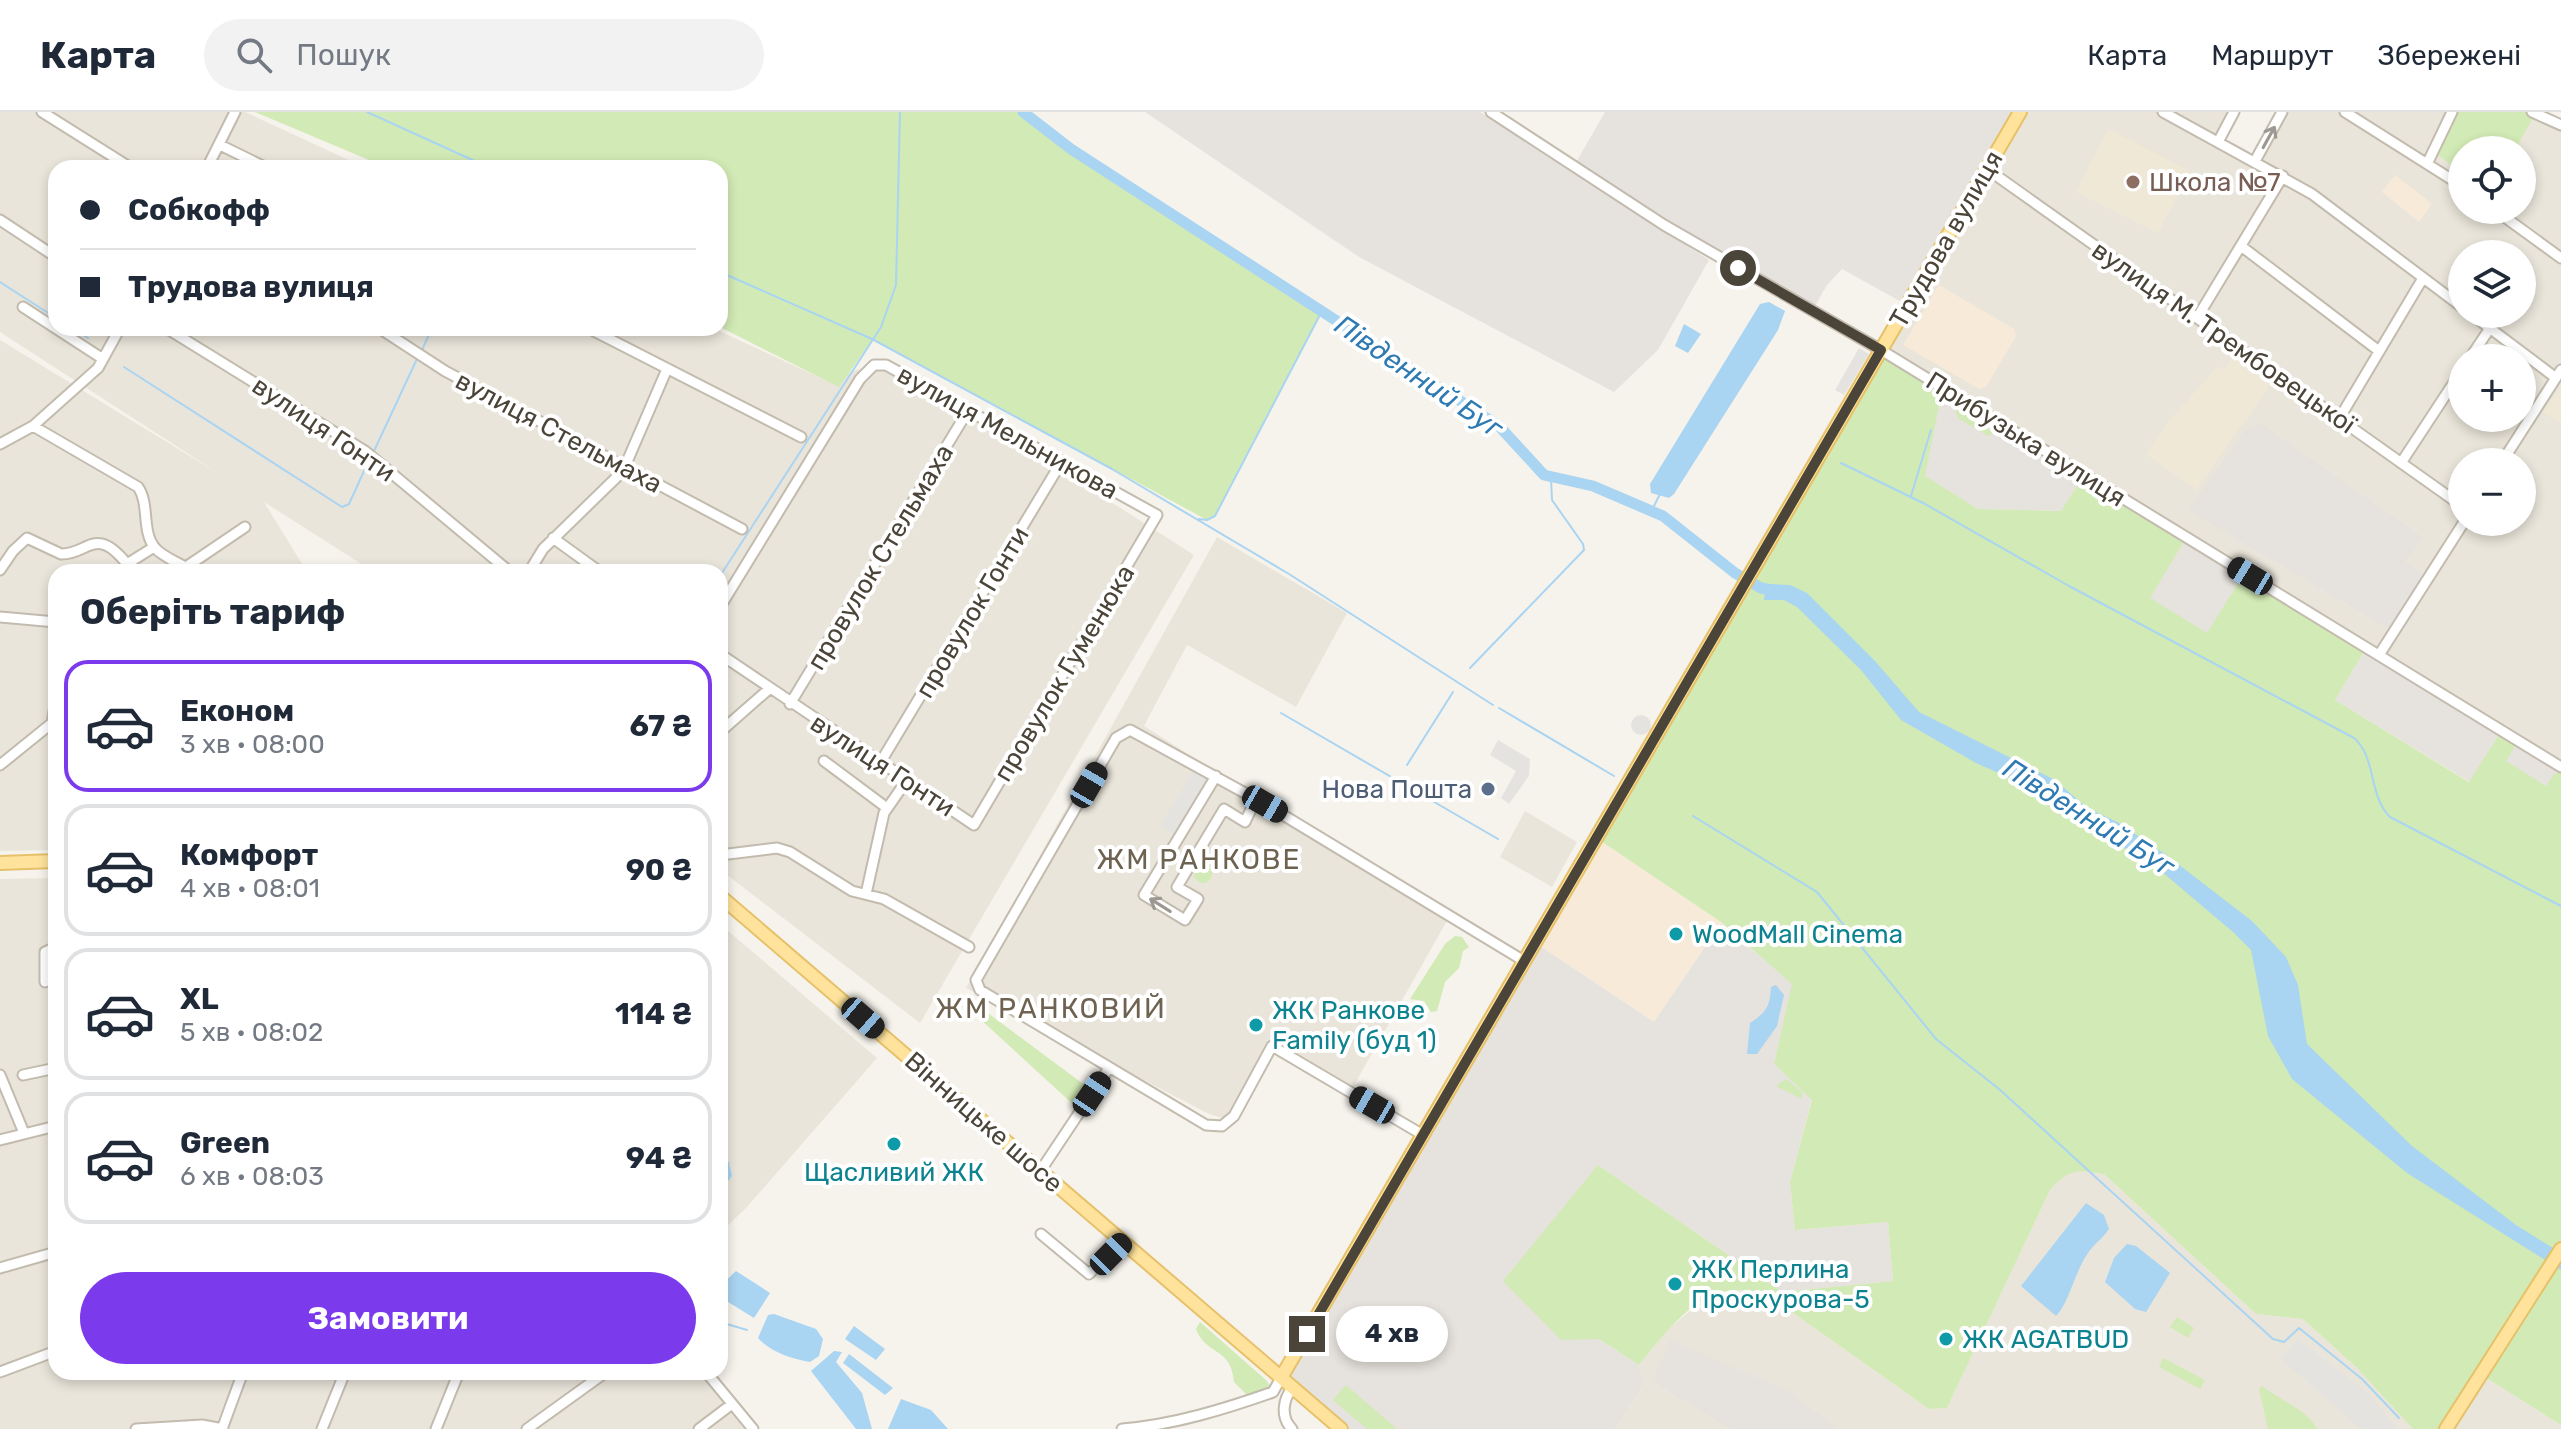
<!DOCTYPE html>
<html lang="uk">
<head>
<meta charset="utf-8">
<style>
	:root { --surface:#fff; --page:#f2f2f3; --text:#1f2937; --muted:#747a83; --line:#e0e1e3; --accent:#7c3aed }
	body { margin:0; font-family:Rubik,sans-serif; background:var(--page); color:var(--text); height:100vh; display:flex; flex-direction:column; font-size:30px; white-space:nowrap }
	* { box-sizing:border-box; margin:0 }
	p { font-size:26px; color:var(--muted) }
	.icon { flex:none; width:44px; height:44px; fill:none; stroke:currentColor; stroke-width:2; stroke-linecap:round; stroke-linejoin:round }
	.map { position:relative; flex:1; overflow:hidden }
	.details { position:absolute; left:48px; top:452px; width:680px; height:816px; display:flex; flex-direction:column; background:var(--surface); border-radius:24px; box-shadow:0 4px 12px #0003 }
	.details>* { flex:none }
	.top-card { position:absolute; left:48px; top:48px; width:680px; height:176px; border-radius:24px; box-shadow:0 4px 12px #0003; display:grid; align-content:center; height:176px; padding:0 32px; background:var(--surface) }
	.tools { position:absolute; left:2448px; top:24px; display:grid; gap:16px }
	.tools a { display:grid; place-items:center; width:88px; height:88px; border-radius:50%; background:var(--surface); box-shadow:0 4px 12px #0003; font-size:40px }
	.end { position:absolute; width:36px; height:36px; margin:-18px; border:10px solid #4b4439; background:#fff; box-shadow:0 0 0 4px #fff }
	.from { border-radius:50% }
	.bubble { position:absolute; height:56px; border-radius:28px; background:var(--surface); box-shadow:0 4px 12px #0003; font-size:26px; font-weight:700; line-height:56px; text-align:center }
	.car { position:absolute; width:24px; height:48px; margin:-24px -12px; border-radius:10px; box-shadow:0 0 6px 2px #0007; background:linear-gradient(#222 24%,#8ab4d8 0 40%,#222 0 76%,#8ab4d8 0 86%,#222 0) }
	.top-card b { display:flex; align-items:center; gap:28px; height:76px; font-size:30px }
	.top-card b+b { border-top:2px solid var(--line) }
	.top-card i { width:20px; height:20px; background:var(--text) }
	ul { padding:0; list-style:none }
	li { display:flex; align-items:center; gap:24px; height:132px; margin:0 16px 12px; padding:0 16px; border:4px solid var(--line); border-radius:24px }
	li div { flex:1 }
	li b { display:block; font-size:30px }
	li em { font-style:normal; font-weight:700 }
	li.active { border-color:var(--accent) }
	li>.icon { width:72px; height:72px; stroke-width:1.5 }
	h2 { padding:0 32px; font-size:36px; line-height:96px }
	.primary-button { display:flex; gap:16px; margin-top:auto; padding:16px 32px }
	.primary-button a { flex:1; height:92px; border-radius:48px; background:var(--accent); color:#fff; font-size:32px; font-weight:700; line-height:92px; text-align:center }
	header { display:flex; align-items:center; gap:48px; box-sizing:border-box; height:112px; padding:0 40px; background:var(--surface); border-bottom:2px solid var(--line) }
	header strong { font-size:38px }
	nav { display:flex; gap:44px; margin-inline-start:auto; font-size:28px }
	.search { width:560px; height:72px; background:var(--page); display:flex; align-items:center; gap:20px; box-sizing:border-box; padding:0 28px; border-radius:44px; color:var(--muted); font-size:30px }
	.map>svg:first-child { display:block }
	.residential { fill:#eae5da; fill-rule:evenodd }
	.commercial { fill:#f7ead8 }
	.industrial { fill:#e6e2dd }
	.education { fill:#efe8d6 }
	.green { fill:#d2eab5 }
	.parking { fill:#e5e3e0 }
	.water { fill:#a9d4f2 }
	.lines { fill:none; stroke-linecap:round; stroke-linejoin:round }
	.stream { stroke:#a9d4f2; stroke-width:2 }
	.river { stroke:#a9d4f2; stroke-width:11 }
	.minor-casing { stroke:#c2bbae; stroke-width:13 }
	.major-casing { stroke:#e6c16a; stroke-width:16 }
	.minor { stroke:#fff; stroke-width:9 }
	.major { stroke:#ffe39c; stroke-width:12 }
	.oneway { stroke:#9c9892 }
	.route { stroke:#4b4439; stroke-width:10 }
	.education-dot { fill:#8d6e63; stroke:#fff; stroke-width:3 }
	.service-dot { fill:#5c6f8a; stroke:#fff; stroke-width:3 }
	.culture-dot { fill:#0f9aa8; stroke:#fff; stroke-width:3 }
	.labels { text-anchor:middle; stroke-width:8; stroke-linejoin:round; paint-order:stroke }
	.education-label { font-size:26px; fill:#785e54; stroke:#fff; text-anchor:start }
	.street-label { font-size:26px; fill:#4b4439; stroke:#fff }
	.service-label { font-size:26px; fill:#4e5e75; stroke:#fff; text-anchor:end }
	.culture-label { font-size:26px; fill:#0d838f; stroke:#fff; text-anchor:start }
	.water-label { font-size:28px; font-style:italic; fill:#2e7ab2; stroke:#fff }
	.neighbourhood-label { font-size:28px; letter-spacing:2px; fill:#6e6250; stroke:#fff }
</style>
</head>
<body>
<header>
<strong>Карта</strong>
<div class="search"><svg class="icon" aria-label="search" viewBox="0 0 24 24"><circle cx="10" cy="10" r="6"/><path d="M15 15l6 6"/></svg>Пошук</div>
<nav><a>Карта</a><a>Маршрут</a><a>Збережені</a></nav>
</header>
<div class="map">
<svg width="2561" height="1317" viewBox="0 0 2561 1317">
	<rect width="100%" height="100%" fill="#f6f3ec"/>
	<!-- residential -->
	<path class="residential" d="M0,0H245L366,56H56V216H713L823,267L890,249L1194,443L920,911L722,759L720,460H374L264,390L307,460H56V738L0,739V228L221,363L0,220Z
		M2024,0H2231L2217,26L2259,48L2285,0H2339L2462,78V98H2490L2561,149V253L2499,350H2462V408L2427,463L2406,450L2421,425L2189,398L2391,519L2378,539L1884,237ZM2462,142H2522V202H2462ZM2462,246H2522V306H2462Z
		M2350,0H2449L2427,46Z
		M2455,0H2527L2561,15V142L2500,98H2522V38H2462V71L2431,49Z
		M2561,263V652L2383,542L2467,410H2522V350H2506Z
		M1217,425L1347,501L1296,595L1187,533L1144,614L1448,807L1353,975L1268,928L1229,1008L1209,1002L966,876Z
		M1525,699L1577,730L1552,775L1500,745Z
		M56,766V1260H237L214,1317H0V767Z
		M720,812L877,946L746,1096L720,1121Z
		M2081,1057L2105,1063L2256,1202L2303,1207L2356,1255L2413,1317H1615L1644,1272L1639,1253L1670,1215L1705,1187L1737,1178L1769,1184L1929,1297L1947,1296L2050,1078L2063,1063Z
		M250,1260H713L752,1317H228Z
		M2483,1264L2561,1313V1317H2449Z"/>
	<!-- commercial -->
	<path class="commercial" d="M2395,63L2432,92L2419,110L2382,80Z
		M1939,173L2014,217L2016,224L1986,275L1979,277L1903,233Z
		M1598,727L1721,810L1654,910L1537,832Z"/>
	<!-- industrial -->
	<path class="industrial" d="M1145,0H1480L1709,148L1658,238L1614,280L1359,145Z
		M1605,0H2020L1907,193L1842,157L1827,173L1812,199L1574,54Z
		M1942,279L2083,365L2062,399L1978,397L1924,364Z
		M2260,311L2422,425L2406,450L2427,463L2391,519L2188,398L2246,317Z
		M2185,428L2243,463L2207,522L2149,486Z
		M2365,538L2500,621L2470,670L2335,588Z
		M2517,631L2561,658V660L2554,663L2546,675L2505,649Z
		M1721,811L1793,872L1774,952L1812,987L1790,1070L1795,1118L1888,1110L1893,1169L1782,1180L1598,1053L1561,1227H1599L1639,1253L1644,1272L1615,1317H1345L1285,1264L1537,832L1654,910Z
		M1671,1228L1788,1279L1838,1317H1731L1652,1269Z"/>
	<!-- education -->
	<path class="education" d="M2108,17L2190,59L2158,121L2076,80Z
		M2236,240L2275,266L2196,378L2146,342L2164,315L2218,254L2224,258Z
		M2561,275V311L2543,300Z"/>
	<!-- green -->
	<path class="green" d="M255,0H1023L1071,37L1322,199L1215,404L1207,408L873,227L839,275L720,215V56H388Z
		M2452,0H2532L2535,2L2515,38H2462V61L2434,40Z
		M1882,242L1942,279L1925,364L1978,397L2061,399L2083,365L2185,428L2150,486L2207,521L2243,463L2365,538L2335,588L2469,670L2500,621L2517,631L2506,649L2546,674L2554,662L2561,660V1132L2442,1317H2413L2356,1255L2303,1207L2256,1202L2105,1063C2079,1056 2067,1058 2050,1078L1947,1296L1929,1297L1769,1184C1759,1182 1747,1178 1737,1178C1694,1179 1664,1223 1639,1253L1599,1227L1561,1228L1503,1169L1598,1053L1782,1180L1893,1169L1888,1110L1795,1118L1790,1070L1812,988L1774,952L1792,872L1721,810L1598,727Z
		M1958,298L1992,319V322L1988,324L1958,306L1955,299Z
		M1194 762a9 9 0 1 1 18 0a9 9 0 1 1-18 0Z
		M1455,824L1462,825L1469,835L1463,839L1459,856L1445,870L1437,899L1431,900L1424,889L1410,887L1445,832Z
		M969,887L1086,974L1088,978L1077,996L968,896Z
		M1786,967L1802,980V987L1776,974Z
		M2561,1143V1313L2483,1264Z
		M2177,1205L2194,1216L2188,1226L2170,1215Z
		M1200,1210L1266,1268L1272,1276L1249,1285L1234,1270C1231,1234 1206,1244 1196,1217Z
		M2163,1246L2205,1268L2200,1277L2159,1255Z
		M1346,1273L1397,1317H1367L1333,1288Z
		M2262,1274C2278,1287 2309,1299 2317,1317H2268L2259,1277Z"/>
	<!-- parking -->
	<path class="parking" d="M1859,236L1869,242L1844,283L1835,278Z
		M1631 613a10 10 0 1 1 20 0a10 10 0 1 1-20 0Z
		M1498,628L1530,647L1529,664L1509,692L1501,686L1516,659L1490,643Z
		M1194,658L1209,665L1175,723L1160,714Z
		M1205 745a10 10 0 1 1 20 0a10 10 0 1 1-20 0Z
		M2298,1227L2369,1282L2398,1317H2361L2344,1302L2280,1246Z
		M1311,1274L1362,1317H1349L1311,1284Z"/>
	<!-- water -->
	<path class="water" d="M1769,190L1785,199L1778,218L1674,382L1669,386L1651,381L1650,372L1760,192Z
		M1684,212L1701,222L1688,241L1675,234Z
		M1766,472L1790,473L1807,481L1875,549L1919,600L2055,668L2086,695L2119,711L2165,742L2252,809L2286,845L2298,873L2307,932L2412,1034L2516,1113L2561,1141V1158L2407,1061L2292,967L2268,924L2251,838L2233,820L2148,748L2087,717L2050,684L1976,651L1901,608L1861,558L1797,495L1784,488H1764Z
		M1776,873L1784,883L1777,914L1757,942H1747L1750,911C1767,900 1770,894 1771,875Z
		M724,1047L729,1050L732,1064L720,1080V1048Z
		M2086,1091L2104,1103L2109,1117C2103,1126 2094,1132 2088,1141C2075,1159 2069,1191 2056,1204L2021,1174Z
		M2127,1132L2136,1134L2170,1161L2146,1200L2135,1197L2105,1170L2114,1146Z
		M736,1159L770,1181L754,1206L720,1185V1174Z
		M774,1202L816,1217L823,1227L819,1244L810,1250C792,1247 770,1240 758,1226L768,1203Z
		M854,1214L885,1237L876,1248L845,1227Z
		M834,1239L842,1240L836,1250L862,1281L872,1317H856L811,1259Z
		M849,1242L893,1276L885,1283L843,1251Z
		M901,1287L931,1298L948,1317H888Z"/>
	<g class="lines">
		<!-- stream -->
		<path class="stream" d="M367,0L490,56
			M720,160L872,227L1112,357L1289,462L1493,593
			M0,170L56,206
			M72,216L88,226
			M422,238L432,216
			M124,255L342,395L349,392L369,348
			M374,339L416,249
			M1841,351L1925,392L2069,474L2354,626C2377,646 2368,683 2390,705L2561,794
			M1911,384L1931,318
			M1652,398L1660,382
			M1199,407L1207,408L1215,404L1322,199
			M720,464L881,215L896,173L900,0
			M1470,556L1584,438L1583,432L1552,388L1551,366
			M1499,596L1614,664
			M1281,601L1498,727
			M1407,653L1453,580
			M1693,704L1817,780L1936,927L1999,977L2273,1227L2284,1230L2299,1216L2362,1267L2399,1306
			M720,1210L747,1218"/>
		<!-- river -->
		<path class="river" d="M1023,0L1071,37L1499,314L1544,363L1593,374L1663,404L1735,461L1761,476L1777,479"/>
		<defs>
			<path id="minor" d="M42,0L131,56
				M1491,0L1664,113L1881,238L2561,655
				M2163,0L2312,82L2462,195
				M2345,0L2462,74
				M2532,0L2561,13
				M2218,30L2234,0
				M220,33L267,56
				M2255,49L2282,0
				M2428,50L2452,0
				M207,56L235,0
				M1987,57L2462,394
				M2495,98L2561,146
				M0,108L56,145
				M2241,134L2379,239
				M23,195L103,247
				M2471,202L2556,266
				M2197,206L2283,64
				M166,216L365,339L510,460
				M379,216L445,259L742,417
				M588,216L801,325
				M2470,246L2490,216
				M2339,307L2423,166
				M33,314L138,375C150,392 141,419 155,436C164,446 182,452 193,460
				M0,332L33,314L98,256L120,216
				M2502,350L2561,258
				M2401,351L2462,258
				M553,426L600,460
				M186,455L245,415
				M0,458L13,439L27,426L61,442C88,443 95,412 127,452L154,435
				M529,460L543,437L623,359L667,257
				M720,495L860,267L874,253H886L1157,403L974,713L720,542
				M0,505L56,510
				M2379,543L2464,410
				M790,592L969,297
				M720,620L769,577
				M824,649L887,696
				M880,651L1062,349
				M0,653L52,611L56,587
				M1216,664L1144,783L1185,808L1198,787L1177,775L1224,697L1245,710L1256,687
				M720,743L777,736L790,740L852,779L884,787L969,835
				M866,782L884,701L907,668
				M45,870V840L56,835
				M0,963L24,1021
				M23,963L56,956
				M1423,1023L1272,934L1234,1004L1222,1014L1206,1013L980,878L976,868L1116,626L1130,618L1265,692L1524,849
				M0,1028L56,1014
				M1041,1058L1109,956
				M1041,1122L1089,1162L1092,1159
				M1100,1150L1123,1130
				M0,1156L56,1140
				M0,1260L56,1239
				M706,1260L753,1317
				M136,1317L202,1313L223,1317
				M222,1317L243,1260
				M322,1317L345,1260
				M436,1317L459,1260
				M527,1317L606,1260
				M699,1317L732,1292
				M1122,1317C1173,1313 1225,1297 1273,1280L1282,1264
				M1292,1317C1280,1305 1283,1287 1293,1275"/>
			<path id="major" d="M0,751L56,749
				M720,784L1341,1317
				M1282,1264L2020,0
				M2446,1317L2561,1137"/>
		</defs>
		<!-- minor casing -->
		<use href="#minor" class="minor-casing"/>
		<!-- major casing -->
		<use href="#major" class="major-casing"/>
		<!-- minor -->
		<use href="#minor" class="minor"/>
		<!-- major -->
		<use href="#major" class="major"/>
	</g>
	<!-- one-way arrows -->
	<defs><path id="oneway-shaft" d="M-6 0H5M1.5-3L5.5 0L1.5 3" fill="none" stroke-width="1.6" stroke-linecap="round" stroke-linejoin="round" transform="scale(2)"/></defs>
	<g class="oneway">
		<use href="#oneway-shaft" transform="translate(2269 25) rotate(-61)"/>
		<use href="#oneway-shaft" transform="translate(1160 793) rotate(-148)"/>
	</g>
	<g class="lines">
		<!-- route -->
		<path class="route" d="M1307,1222L1881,238L1738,156"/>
	</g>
	<!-- markers -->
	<circle class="education-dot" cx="2133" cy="70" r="8"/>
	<circle class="service-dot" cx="1488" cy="677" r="8"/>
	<g class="culture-dot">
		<circle cx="1676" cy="822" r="8"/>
		<circle cx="1256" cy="913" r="8"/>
		<circle cx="894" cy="1032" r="8"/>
		<circle cx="1675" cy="1172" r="8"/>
		<circle cx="1946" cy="1227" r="8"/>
	</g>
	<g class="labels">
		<!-- education labels -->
		<g class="education-label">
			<text x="2149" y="79">Школа №7</text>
		</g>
		<!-- street labels -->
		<g class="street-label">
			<text transform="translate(1946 127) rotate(-60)" y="9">Трудова вулиця</text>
			<text transform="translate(2224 225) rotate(35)" y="9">вулиця М. Трембовецької</text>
			<text transform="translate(324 317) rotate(34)" y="9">вулиця Гонти</text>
			<text transform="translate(559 320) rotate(28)" y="9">вулиця Стельмаха</text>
			<text transform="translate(1008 320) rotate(29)" y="9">вулиця Мельникова</text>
			<text transform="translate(2026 327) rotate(32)" y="9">Прибузька вулиця</text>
			<text transform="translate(880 445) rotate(-59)" y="9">провулок Стельмаха</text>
			<text transform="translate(972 500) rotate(-59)" y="9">провулок Гонти</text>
			<text transform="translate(1064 561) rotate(-59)" y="9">провулок Гуменюка</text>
			<text transform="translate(883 653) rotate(33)" y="9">вулиця Гонти</text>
			<text transform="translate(984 1010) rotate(41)" y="9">Вінницьке шосе</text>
		</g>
		<!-- service labels -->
		<g class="service-label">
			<text x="1472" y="686">Нова Пошта</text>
		</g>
		<!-- culture labels -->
		<g class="culture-label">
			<text x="1692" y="831">WoodMall Cinema</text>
			<text x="1272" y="907">ЖК Ранкове<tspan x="1272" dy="30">Family (буд 1)</tspan></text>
			<text x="894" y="1069" text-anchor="middle">Щасливий ЖК</text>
			<text x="1691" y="1166">ЖК Перлина<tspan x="1691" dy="30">Проскурова-5</tspan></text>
			<text x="1962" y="1236">ЖК AGATBUD</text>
		</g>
		<!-- water labels -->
		<g class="water-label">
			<text transform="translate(1419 264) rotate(34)" y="10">Південний Буг</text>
			<text transform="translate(2089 705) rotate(32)" y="10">Південний Буг</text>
		</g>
		<!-- neighbourhood labels -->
		<g class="neighbourhood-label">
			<text x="1199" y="757">ЖМ РАНКОВЕ</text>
			<text x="1051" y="906">ЖМ РАНКОВИЙ</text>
		</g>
	</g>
</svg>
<div class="tools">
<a><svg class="icon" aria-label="locate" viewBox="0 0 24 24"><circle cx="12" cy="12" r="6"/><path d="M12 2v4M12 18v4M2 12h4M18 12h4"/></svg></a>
<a><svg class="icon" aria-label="layers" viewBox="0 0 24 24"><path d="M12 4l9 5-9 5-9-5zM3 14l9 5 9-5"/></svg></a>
<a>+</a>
<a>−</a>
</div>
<i class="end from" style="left:1738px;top:156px"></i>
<i class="end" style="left:1307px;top:1222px"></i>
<div class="bubble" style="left:1336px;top:1194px;width:112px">4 хв</div>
<i class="car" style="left:2250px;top:464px;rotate:301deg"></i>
<i class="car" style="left:1089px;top:673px;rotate:30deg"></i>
<i class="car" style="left:1265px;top:692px;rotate:120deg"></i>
<i class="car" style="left:863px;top:906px;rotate:131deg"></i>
<i class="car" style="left:1092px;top:982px;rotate:34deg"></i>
<i class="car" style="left:1372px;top:993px;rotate:300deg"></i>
<i class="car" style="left:1111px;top:1142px;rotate:45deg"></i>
<div class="top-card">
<b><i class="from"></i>Собкофф</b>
<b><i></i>Трудова вулиця</b>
</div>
<section class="details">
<h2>Оберіть тариф</h2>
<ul>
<li class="active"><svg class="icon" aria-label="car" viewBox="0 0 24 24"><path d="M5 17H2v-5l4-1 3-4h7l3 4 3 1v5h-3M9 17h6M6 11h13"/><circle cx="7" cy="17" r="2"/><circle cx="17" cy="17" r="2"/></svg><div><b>Економ</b><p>3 хв · 08:00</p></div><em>67 ₴</em></li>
<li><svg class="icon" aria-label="car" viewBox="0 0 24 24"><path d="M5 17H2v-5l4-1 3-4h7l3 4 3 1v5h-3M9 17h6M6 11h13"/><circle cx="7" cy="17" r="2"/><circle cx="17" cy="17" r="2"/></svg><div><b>Комфорт</b><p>4 хв · 08:01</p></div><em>90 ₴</em></li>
<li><svg class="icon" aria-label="car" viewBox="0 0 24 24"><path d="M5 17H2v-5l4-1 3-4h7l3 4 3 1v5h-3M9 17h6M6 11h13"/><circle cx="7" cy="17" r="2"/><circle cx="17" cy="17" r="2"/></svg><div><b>XL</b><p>5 хв · 08:02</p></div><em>114 ₴</em></li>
<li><svg class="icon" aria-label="car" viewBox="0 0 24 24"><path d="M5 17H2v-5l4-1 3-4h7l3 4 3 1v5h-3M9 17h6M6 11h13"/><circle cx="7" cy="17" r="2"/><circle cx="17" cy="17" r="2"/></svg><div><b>Green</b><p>6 хв · 08:03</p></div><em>94 ₴</em></li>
</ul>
<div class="primary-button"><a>Замовити</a></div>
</section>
</div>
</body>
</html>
